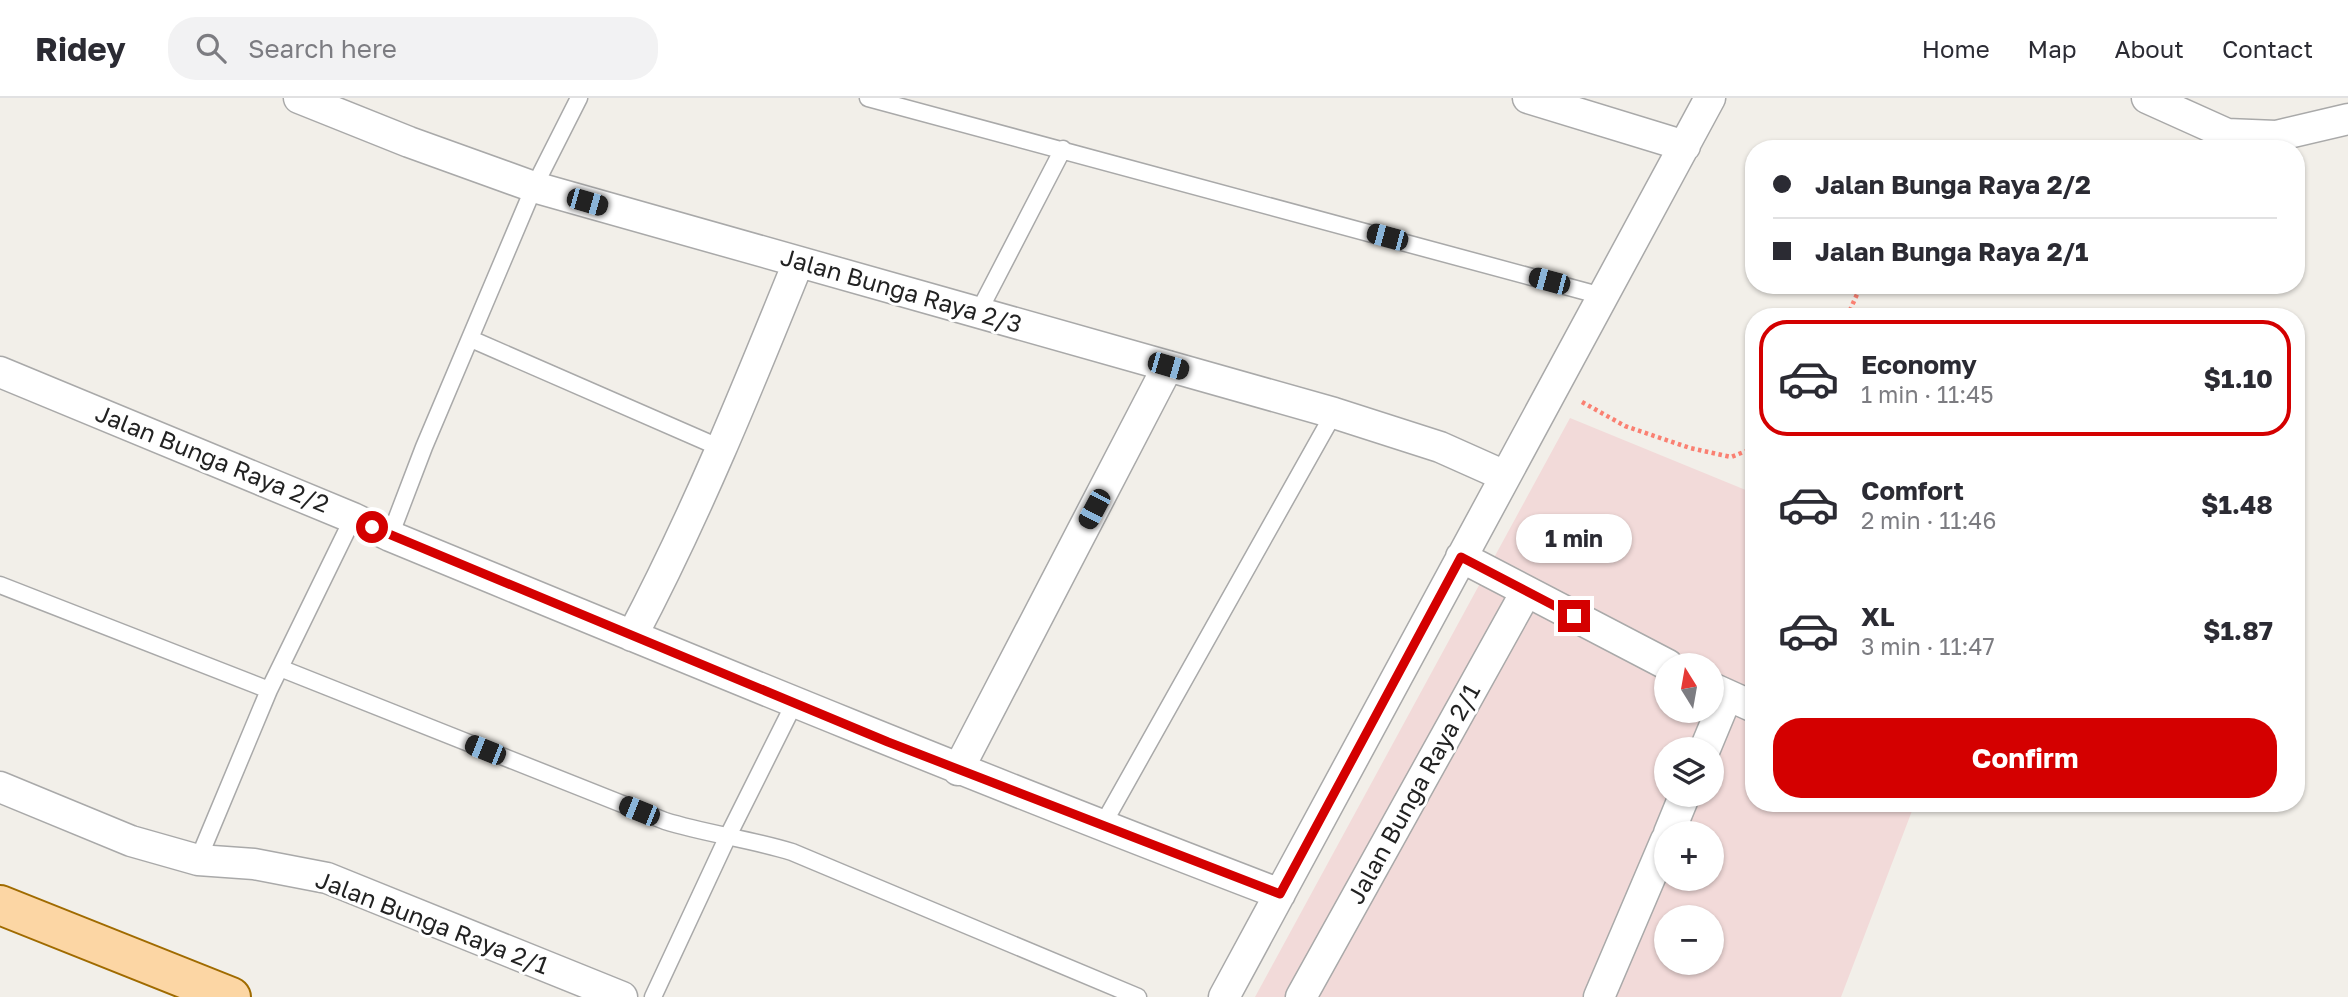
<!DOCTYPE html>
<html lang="en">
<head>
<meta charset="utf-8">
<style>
	:root { --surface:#fff; --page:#f2f2f3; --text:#2b2b33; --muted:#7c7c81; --line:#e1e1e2; --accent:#d40000 }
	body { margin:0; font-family:"Golos Text",sans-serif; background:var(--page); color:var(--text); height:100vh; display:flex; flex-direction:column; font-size:26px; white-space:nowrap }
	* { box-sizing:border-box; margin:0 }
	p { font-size:23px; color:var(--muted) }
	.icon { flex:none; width:38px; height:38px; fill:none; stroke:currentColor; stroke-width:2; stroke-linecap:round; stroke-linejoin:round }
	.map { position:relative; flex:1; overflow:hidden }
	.drawer { position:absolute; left:1745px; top:210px; width:560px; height:504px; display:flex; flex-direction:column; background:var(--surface); border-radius:28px; box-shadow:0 2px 5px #0004 }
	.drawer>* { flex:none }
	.top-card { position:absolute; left:1745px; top:42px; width:560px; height:154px; border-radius:28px; box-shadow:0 2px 5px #0004; display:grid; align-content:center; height:154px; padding:0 28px; background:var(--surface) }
	.needle { width:46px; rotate:349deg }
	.tools { position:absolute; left:1654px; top:555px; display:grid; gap:14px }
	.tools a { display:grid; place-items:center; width:70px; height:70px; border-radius:50%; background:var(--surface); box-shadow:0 2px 5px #0004; font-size:35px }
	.end { position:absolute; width:32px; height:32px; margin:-16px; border:9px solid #d40000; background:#fff; box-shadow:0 0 0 4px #fff }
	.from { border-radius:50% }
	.bubble { position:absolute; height:49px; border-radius:24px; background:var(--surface); box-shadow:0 2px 5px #0004; font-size:23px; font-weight:700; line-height:49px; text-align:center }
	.car { position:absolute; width:21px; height:42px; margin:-21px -10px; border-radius:9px; box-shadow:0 0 5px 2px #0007; background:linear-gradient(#222 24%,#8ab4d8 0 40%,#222 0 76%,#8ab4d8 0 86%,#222 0) }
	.top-card b { display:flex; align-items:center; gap:24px; height:66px; font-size:26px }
	.top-card b+b { border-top:2px solid var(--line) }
	.top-card i { width:18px; height:18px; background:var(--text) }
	ul { padding:12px 0 0; list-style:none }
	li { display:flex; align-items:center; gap:21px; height:116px; margin:0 14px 10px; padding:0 14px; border:4px solid transparent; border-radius:28px }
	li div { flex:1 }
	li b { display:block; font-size:26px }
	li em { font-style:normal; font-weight:700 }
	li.on { border-color:var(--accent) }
	li>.icon { width:63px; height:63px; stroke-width:1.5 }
	.button { display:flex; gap:14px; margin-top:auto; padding:14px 28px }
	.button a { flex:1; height:80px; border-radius:28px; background:var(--accent); color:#fff; font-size:28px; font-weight:700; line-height:80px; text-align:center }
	header { display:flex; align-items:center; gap:42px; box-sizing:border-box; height:98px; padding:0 35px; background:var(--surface); border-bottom:2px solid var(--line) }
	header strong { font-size:33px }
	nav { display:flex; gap:38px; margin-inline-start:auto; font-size:24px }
	.search { width:490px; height:63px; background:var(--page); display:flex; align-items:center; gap:18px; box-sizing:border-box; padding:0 24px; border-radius:28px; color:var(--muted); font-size:26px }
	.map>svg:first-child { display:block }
	.commercial { fill:#f2dad9; fill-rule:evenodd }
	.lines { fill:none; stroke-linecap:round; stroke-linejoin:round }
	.lane-casing { stroke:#a9a9a9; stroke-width:19 }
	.street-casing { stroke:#a9a9a9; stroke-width:33 }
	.primary-casing { stroke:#a06b00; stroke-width:42 }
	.path { stroke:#fa8072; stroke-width:4.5; stroke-dasharray:3.5 3.5; stroke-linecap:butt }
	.lane { stroke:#fff; stroke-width:16 }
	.street { stroke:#fff; stroke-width:30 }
	.primary { stroke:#fcd6a4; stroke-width:38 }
	.route { stroke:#d40000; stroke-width:9 }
	.labels { text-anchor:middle; stroke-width:6; stroke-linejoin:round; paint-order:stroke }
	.street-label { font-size:24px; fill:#222; stroke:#fff }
</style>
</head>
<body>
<header>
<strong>Ridey</strong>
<div class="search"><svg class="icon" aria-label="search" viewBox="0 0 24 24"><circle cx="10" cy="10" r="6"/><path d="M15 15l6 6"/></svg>Search here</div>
<nav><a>Home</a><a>Map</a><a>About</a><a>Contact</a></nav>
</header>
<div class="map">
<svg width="2348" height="899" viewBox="0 0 2348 899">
	<rect width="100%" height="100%" fill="#f2efe9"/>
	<!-- commercial -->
	<path class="commercial" d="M1570,320L1753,395L1754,705H1915L1841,899H1255ZM1666,567H1712V612H1666ZM1666,651H1712V696H1666ZM1666,735H1712V780H1666ZM1666,819H1712V864H1666Z"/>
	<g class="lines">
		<defs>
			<path id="lane" d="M868,0L1602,198
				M978,215L1063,51
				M471,241L723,351
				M390,438L424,349L534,89L579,0
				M0,487L269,592
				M280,570L665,723C707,736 750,741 792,754L1138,899
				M1102,728L1334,315
				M198,762L269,592L353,420
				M653,899L728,738L794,606"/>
			<path id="street" d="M299,0L409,44L534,89L1334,315L1440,349L1505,378
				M1528,0L1685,48
				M2147,0L2227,36L2276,38L2348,21
				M0,274L353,420L390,438C686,560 981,682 1280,796
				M1461,459L1668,567
				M632,538C696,417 747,291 798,165
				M1712,590L1754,609
				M1705,651L1727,598
				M958,672L1168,268
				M0,689L131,743L198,762L254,766L327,780L622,899
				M1669,735L1685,696
				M1224,899L1710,0
				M1301,899L1526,494
				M1599,899L1666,742"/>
			<path id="primary" d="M0,807L231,899"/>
		</defs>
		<!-- lane casing -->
		<use href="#lane" class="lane-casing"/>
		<!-- street casing -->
		<use href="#street" class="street-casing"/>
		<!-- primary casing -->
		<use href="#primary" class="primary-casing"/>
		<!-- path -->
		<path class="path" d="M1847,219L1858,194
			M1582,304L1625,328L1690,350L1731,359L1754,350"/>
		<!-- lane -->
		<use href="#lane" class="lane"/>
		<!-- street -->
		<use href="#street" class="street"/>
		<!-- primary -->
		<use href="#primary" class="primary"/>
	</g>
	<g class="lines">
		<!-- route -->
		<path class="route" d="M372,429L888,644L1280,796L1461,459L1574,518"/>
	</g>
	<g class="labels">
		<!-- street labels -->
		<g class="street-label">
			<text transform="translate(901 193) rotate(16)" y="8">Jalan Bunga Raya 2/3</text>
			<text transform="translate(212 361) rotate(22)" y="8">Jalan Bunga Raya 2/2</text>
			<text transform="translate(1414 696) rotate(-61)" y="8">Jalan Bunga Raya 2/1</text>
			<text transform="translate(432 825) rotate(21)" y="8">Jalan Bunga Raya 2/1</text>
		</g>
	</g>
</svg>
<div class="tools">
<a><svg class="needle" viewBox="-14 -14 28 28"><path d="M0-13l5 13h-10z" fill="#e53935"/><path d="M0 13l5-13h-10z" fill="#7c7c81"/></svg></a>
<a><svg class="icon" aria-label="layers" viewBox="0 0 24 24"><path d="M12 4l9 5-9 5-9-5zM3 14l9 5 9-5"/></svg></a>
<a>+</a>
<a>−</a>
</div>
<i class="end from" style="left:372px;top:429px"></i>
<i class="end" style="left:1574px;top:518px"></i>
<div class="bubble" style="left:1516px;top:416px;width:116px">1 min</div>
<i class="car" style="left:587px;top:104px;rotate:106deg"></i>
<i class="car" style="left:1387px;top:139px;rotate:285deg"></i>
<i class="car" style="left:1549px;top:183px;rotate:285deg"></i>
<i class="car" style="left:1168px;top:268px;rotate:106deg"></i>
<i class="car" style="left:1094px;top:411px;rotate:208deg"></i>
<i class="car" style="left:485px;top:652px;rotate:292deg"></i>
<i class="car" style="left:639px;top:713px;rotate:292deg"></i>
<div class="top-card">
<b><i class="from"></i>Jalan Bunga Raya 2/2</b>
<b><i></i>Jalan Bunga Raya 2/1</b>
</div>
<section class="drawer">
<ul>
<li class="on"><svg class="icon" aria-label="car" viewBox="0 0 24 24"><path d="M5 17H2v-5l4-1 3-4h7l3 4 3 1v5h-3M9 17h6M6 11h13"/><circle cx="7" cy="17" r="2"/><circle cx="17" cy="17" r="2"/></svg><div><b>Economy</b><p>1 min · 11:45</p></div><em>$1.10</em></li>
<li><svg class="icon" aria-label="car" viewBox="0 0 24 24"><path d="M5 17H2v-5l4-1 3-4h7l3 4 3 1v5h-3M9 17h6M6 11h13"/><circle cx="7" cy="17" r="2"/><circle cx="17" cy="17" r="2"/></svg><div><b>Comfort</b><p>2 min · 11:46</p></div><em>$1.48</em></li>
<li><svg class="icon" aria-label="car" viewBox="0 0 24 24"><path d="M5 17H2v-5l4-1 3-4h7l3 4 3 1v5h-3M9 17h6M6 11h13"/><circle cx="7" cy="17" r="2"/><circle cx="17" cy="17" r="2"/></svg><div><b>XL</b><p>3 min · 11:47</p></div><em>$1.87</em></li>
</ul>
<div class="button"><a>Confirm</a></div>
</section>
</div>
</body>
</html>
